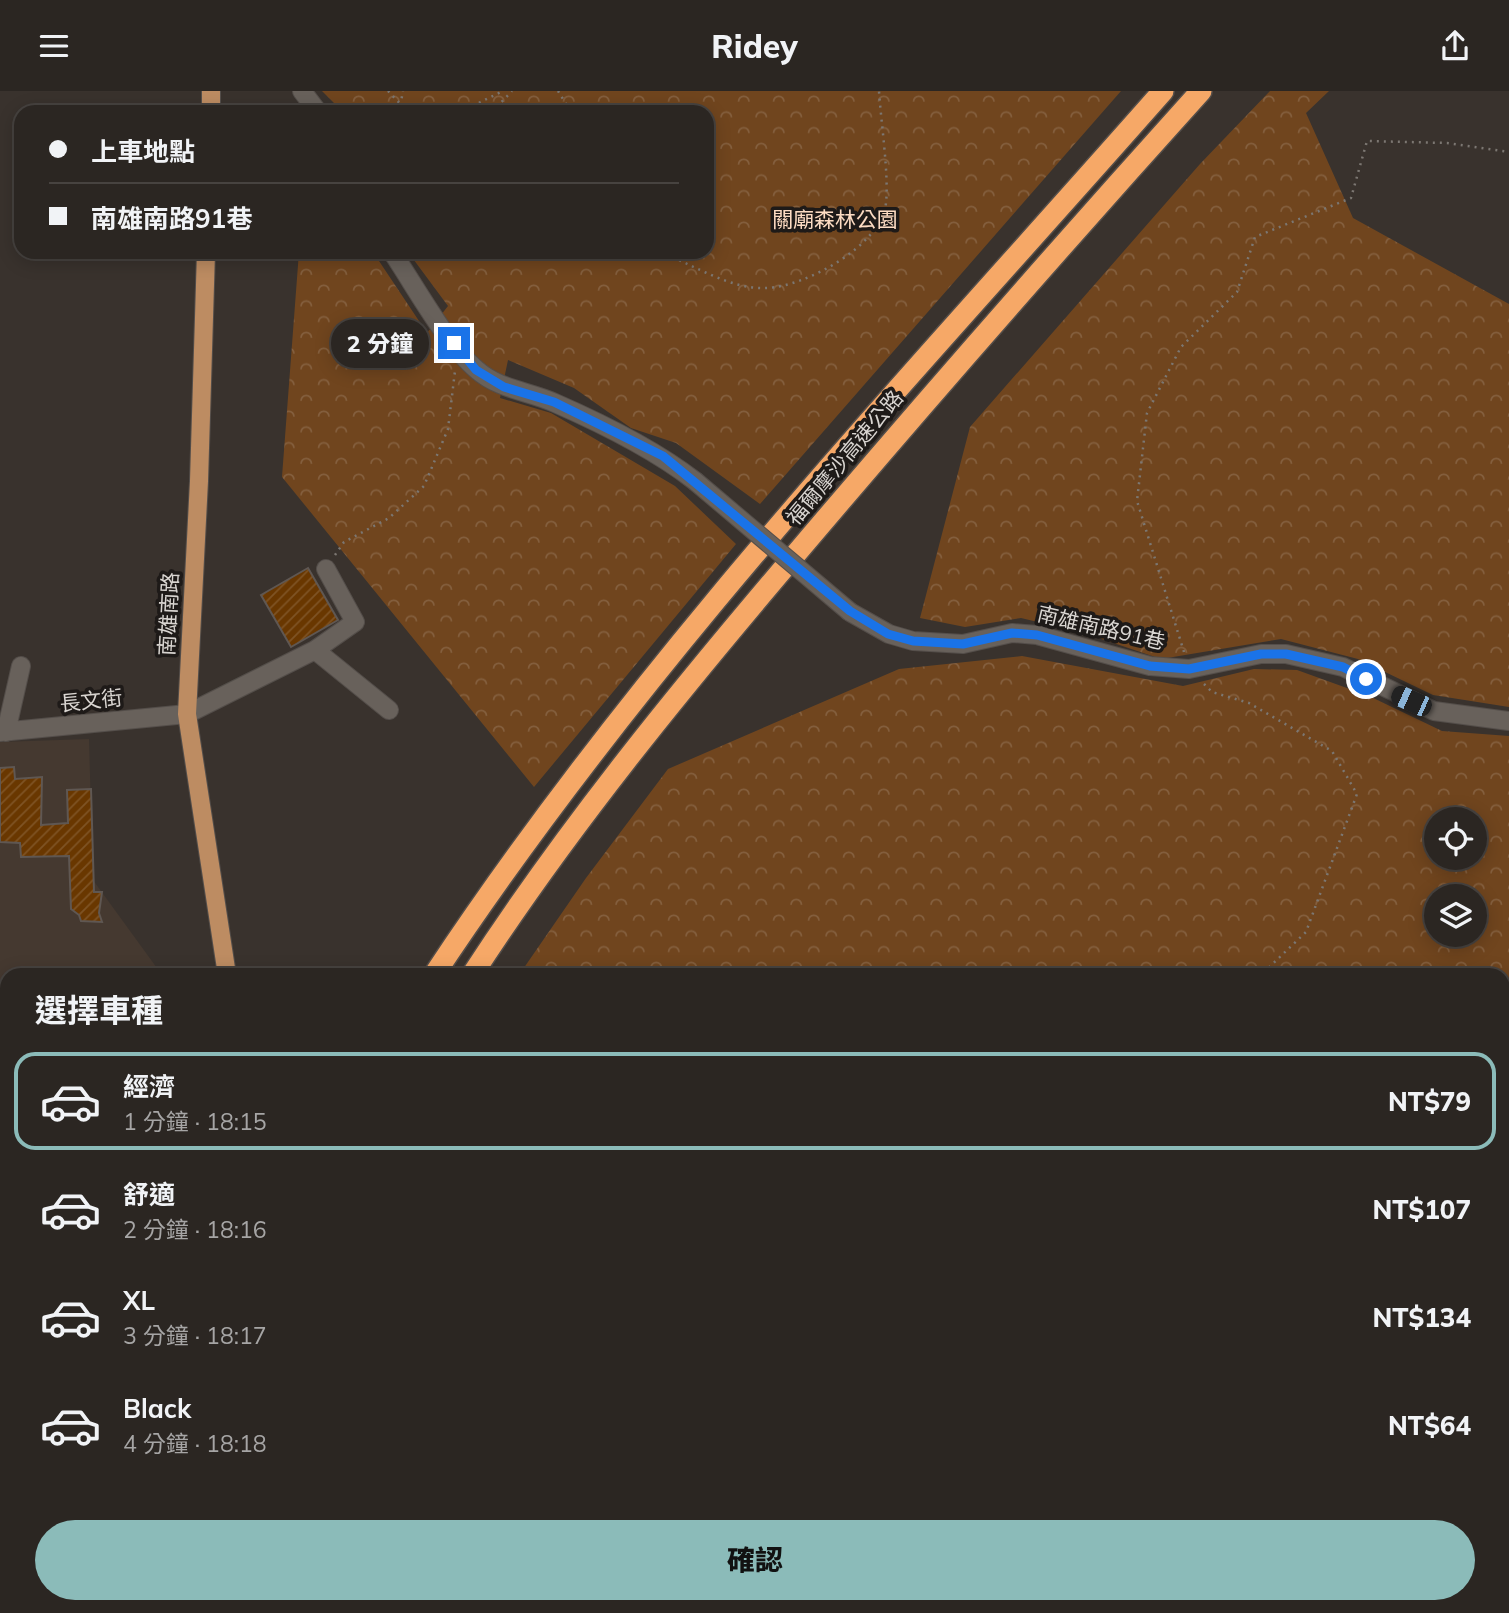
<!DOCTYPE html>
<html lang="zh-TW">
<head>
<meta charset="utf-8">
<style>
	:root { --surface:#2b2622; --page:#332e2a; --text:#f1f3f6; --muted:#a6a5a5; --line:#474340; --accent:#8bbbb9 }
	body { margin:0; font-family:Mulish,"Noto Sans TC",sans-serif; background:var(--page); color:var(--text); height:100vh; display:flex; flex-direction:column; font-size:26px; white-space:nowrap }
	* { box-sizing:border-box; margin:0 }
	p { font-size:23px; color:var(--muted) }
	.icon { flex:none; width:38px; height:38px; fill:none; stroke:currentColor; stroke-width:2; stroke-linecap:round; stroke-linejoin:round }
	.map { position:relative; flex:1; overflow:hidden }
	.side { position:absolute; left:0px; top:877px; width:1510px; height:646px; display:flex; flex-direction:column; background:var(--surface); border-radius:21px 21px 0 0; box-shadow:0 4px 18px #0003,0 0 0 2px var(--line) }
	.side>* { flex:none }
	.guide { position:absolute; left:14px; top:14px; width:700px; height:154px; border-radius:21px; box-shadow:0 4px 18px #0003,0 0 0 2px var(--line); display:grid; align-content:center; height:154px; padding:0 35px; background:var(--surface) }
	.tools { position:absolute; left:1424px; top:716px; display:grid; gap:14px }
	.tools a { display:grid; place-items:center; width:63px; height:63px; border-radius:50%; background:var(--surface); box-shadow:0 4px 18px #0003,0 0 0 2px var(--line); font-size:35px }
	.end { position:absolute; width:32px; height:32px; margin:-16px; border:9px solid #1a73e8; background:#fff; box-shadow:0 0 0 4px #fff }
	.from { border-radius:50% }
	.bubble { position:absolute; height:49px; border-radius:24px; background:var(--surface); box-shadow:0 4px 18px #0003,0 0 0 2px var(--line); font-size:23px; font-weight:800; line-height:49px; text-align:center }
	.car { position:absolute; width:21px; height:42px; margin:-21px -10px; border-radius:9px; box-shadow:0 0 5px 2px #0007; background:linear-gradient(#222 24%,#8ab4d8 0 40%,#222 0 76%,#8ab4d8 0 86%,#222 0) }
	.guide b { display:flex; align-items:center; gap:24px; height:66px; font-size:26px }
	.guide b+b { border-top:2px solid var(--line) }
	.guide i { width:18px; height:18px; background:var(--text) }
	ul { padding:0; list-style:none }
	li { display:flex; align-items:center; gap:21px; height:98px; margin:0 14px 10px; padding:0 21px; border:4px solid transparent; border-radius:21px }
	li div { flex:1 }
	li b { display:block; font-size:26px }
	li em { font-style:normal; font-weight:800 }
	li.selected { border-color:var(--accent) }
	li>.icon { width:63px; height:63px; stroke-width:1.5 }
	h2 { padding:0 35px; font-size:32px; line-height:84px }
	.primary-button { display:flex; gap:14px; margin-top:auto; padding:14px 35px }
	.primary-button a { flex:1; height:80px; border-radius:42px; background:var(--accent); color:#111; font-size:28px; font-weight:800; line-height:80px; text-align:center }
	header { display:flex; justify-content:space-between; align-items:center; height:91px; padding:0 35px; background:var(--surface); font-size:32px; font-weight:800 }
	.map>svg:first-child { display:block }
	.built { fill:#453930 }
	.forest { fill:url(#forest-crowns); fill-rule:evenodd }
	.building { fill:url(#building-hatch); stroke:#5f5752; stroke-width:2 }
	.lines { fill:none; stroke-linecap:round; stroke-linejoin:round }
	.minor-casing { stroke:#544e4a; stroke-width:20 }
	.major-casing { stroke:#544e4a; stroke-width:20 }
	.highway-casing { stroke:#544e4a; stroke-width:24 }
	.path { stroke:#7c7772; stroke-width:2.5; stroke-dasharray:2 5; stroke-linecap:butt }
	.minor { stroke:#68615b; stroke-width:18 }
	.major { stroke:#bd8c62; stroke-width:18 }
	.highway { stroke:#f6a867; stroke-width:21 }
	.minor-bridge-casing { stroke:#544e4a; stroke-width:20; stroke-linecap:butt }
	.minor-bridge { stroke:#68615b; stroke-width:18 }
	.route { stroke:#1a73e8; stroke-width:9 }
	.labels { text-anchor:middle; stroke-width:7; stroke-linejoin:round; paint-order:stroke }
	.park-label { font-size:21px; fill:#fddcc3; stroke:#1e1a18 }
	.street-label { font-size:21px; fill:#d9d5d1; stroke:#1e1a18 }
</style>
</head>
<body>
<header><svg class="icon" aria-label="menu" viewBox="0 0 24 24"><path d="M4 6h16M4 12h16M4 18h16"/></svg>Ridey<svg class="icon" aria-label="share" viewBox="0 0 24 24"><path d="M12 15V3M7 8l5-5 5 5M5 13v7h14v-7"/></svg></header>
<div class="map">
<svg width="1509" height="1522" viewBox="0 0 1509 1522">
	<defs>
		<pattern id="forest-crowns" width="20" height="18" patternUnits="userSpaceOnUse" patternTransform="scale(1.75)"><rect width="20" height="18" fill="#70451e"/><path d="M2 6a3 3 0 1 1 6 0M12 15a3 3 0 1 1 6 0" fill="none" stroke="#845f3e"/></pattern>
		<pattern id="building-hatch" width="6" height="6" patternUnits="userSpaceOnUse" patternTransform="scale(1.75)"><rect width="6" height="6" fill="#693700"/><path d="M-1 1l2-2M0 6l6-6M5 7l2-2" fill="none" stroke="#7e5324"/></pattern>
	</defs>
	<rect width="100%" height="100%" fill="#39322d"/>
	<!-- built -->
	<path class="built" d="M89,648L93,789L162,884H7V929L0,931V651Z"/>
	<!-- forest -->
	<path class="forest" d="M322,0H1121L760,413L676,352L631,337L574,297L508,269L500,307L551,322L675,395L736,453L534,696L282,386L299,161H373L427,242L448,215L408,161H707V21H343Z
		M1270,0H1329L1306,22L1353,127L1509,213V616L1433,604L1358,568L1281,548L1161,568L1084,542L1021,527L965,536L920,527L970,336L1200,73Z
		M1022,565L1183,595L1254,578L1297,579L1369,605L1442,640L1509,645V1020L1503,1052V884H519L586,787L668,678L899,578ZM1437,728H1475V766H1437ZM1475,805V844H1437V805Z
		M360,1516H1196L1188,1522H361Z"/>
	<!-- building -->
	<path class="building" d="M308,477L338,529L291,556L261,504Z
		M14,676L15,688L42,686L41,734L68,732L67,699L91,698L94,801H102L99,822L102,831L81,830L79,824L71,818L69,765L21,766L20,752L0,751V677Z"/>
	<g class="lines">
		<defs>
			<path id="minor" d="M302,0L318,21
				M392,161C415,195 447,254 477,279C500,299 529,300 555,312C603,333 654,358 695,390
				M850,521L889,543L913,550L963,553L1012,542L1037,544L1150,575L1189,578L1261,563H1286L1343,576L1434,620L1509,630
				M315,559L355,531L326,478
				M0,641L187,623L315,559L389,619
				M6,641L21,575
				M0,967L7,965"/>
			<path id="major" d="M211,21V0
				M206,161L199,390L187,623L227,884
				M332,1516L334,1522"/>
			<path id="highway" d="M434,884C645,565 911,286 1163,0
				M472,884C568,736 681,598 795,464C928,307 1063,153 1201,0
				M60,1522L63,1516
				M95,1522L98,1516"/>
		</defs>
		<!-- minor casing -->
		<use href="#minor" class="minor-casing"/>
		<!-- major casing -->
		<use href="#major" class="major-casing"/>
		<!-- highway casing -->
		<use href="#highway" class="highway-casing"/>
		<!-- path -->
		<path class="path" d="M388,0L408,21
			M558,0L571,21
			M399,21L403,0
			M460,21L503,0
			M492,21L512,0
			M660,161C692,173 731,199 766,197C805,196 881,155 886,112C889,84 881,31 879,0
			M335,464L344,451L389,427L424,395L448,338L455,280
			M1184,561L1137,410L1147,322L1181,256L1237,201L1255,146L1351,107L1367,50L1447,52L1509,61
			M1204,593L1212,601L1249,612L1332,660L1357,703L1306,841L1261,884
			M1503,1223L1509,1219
			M1503,1499L1509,1504
			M1290,1516L1312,1522
			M1311,1521L1326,1516
			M1229,1522L1242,1516"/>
		<!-- minor -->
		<use href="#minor" class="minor"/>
		<!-- major -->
		<use href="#major" class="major"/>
		<!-- highway -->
		<use href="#highway" class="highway"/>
		<defs>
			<path id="minor-bridge" d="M695,390L850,521"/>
		</defs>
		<!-- minor-bridge casing -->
		<use href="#minor-bridge" class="minor-bridge-casing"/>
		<!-- minor-bridge -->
		<use href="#minor-bridge" class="minor-bridge"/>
	</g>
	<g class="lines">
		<!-- route -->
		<path class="route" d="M454,252L476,279L504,296L554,311L663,365L850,520L888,543L913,550L963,553L1012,542L1037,544L1150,575L1189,578L1261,563H1286L1343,576L1366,588"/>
	</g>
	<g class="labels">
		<!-- park labels -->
		<g class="park-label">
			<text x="835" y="136">關廟森林公園</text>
		</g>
		<!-- street labels -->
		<g class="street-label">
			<text transform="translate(845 367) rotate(-50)" y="7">福爾摩沙高速公路</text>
			<text transform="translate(169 523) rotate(-87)" y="7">南雄南路</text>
			<text transform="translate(1101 537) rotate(13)" y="7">南雄南路91巷</text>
			<text transform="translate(91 610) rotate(-6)" y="7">長文街</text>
		</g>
	</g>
</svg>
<div class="tools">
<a><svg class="icon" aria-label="locate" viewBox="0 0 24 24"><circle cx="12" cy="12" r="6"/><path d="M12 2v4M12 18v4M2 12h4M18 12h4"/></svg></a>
<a><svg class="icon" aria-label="layers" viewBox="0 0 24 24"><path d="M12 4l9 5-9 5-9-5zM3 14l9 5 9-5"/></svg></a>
</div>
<i class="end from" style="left:1366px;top:588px"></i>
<i class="end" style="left:454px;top:252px"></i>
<div class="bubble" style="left:331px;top:228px;width:98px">2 分鐘</div>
<i class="car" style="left:1411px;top:610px;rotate:294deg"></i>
<div class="guide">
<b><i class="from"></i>上車地點</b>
<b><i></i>南雄南路91巷</b>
</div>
<section class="side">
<h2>選擇車種</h2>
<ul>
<li class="selected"><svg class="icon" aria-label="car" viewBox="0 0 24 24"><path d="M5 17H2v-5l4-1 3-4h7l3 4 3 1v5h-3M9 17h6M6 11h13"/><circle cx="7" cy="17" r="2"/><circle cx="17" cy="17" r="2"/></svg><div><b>經濟</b><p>1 分鐘 · 18:15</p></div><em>NT$79</em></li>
<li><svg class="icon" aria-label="car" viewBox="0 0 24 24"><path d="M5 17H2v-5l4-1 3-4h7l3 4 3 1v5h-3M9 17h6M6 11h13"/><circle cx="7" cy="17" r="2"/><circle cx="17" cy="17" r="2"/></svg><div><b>舒適</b><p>2 分鐘 · 18:16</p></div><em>NT$107</em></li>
<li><svg class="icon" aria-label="car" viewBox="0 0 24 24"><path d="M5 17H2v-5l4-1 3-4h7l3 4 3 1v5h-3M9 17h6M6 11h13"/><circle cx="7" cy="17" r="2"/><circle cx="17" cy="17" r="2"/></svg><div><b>XL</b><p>3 分鐘 · 18:17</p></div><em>NT$134</em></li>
<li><svg class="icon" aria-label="car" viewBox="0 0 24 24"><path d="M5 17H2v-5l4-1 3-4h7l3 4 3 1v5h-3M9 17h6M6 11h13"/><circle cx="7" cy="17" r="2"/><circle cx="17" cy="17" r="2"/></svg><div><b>Black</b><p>4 分鐘 · 18:18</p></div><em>NT$64</em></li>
</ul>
<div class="primary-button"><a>確認</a></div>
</section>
</div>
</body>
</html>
